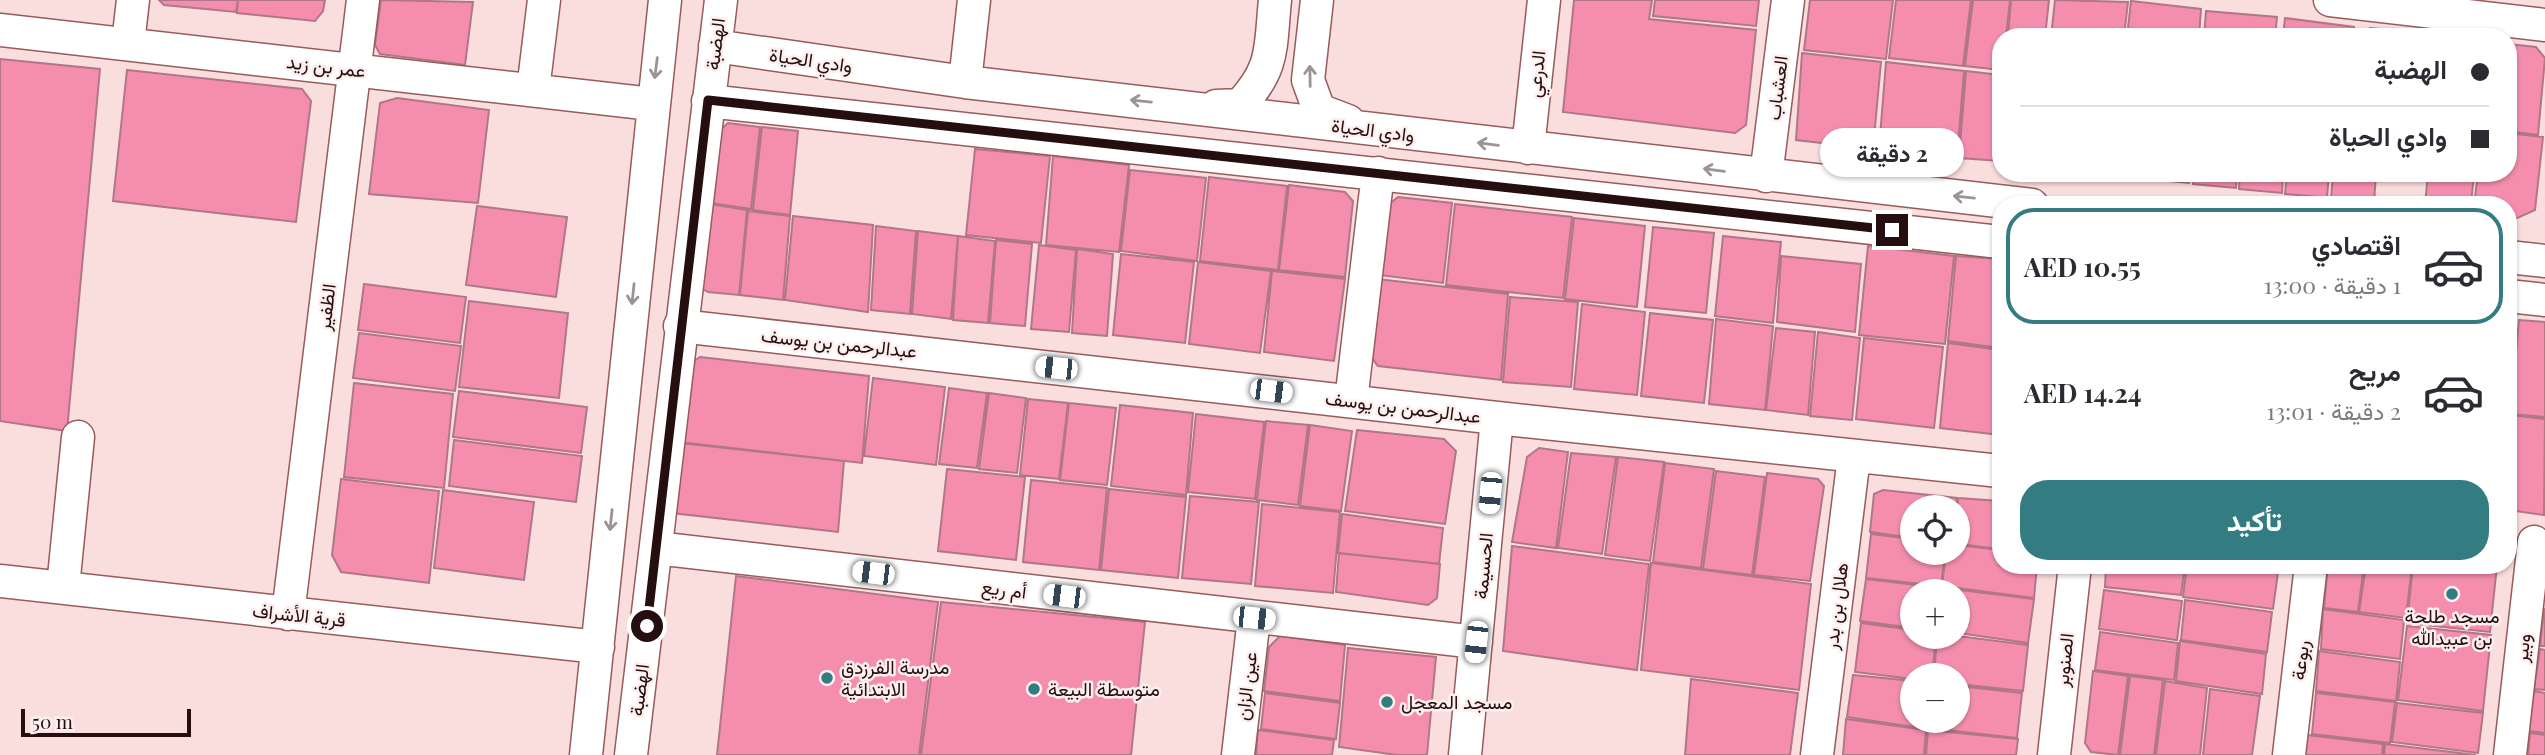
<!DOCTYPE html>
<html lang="ar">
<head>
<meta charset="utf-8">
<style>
	:root { --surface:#fff; --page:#f2f2f3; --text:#2b2b33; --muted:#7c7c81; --line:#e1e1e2; --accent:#337c81 }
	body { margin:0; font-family:"Playfair Display",Vazirmatn,serif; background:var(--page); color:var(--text); direction:rtl; height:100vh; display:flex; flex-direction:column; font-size:26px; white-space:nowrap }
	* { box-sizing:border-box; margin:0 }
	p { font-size:23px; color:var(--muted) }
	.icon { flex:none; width:38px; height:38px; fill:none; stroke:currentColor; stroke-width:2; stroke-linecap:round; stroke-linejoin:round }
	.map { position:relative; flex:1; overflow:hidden; direction:ltr }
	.details { position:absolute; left:1992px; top:196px; width:525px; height:378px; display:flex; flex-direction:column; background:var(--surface); border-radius:28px; box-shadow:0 2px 5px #0004; direction:rtl }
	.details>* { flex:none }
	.hud { position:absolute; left:1992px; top:28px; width:525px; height:154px; border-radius:28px; box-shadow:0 2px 5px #0004; direction:rtl; display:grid; align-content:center; height:154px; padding:0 28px; background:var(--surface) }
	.tools { position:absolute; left:1900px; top:495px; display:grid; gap:14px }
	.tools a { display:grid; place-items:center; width:70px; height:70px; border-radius:50%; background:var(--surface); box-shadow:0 2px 5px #0004; font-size:35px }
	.scale { position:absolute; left:21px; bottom:18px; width:170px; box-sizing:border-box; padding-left:7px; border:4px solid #250e0e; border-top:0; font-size:19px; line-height:24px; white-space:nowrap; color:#250e0e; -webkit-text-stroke:5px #fdefee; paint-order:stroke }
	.end { position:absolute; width:32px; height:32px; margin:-16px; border:9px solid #250e0e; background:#fff; box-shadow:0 0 0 4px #fff }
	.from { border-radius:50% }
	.bubble { position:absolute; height:49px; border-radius:24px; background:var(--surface); box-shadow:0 2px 5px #0004; font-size:23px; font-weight:700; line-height:49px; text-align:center; direction:rtl }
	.car { position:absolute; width:21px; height:42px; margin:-21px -10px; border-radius:9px; box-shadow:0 0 5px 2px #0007; background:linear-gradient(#fff 24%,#345 0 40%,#fff 0 76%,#345 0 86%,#fff 0) }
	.hud b { display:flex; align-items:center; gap:24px; height:66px; font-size:26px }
	.hud b+b { border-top:2px solid var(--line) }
	.hud i { width:18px; height:18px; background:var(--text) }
	ul { padding:12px 0 0; list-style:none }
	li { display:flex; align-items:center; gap:21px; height:116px; margin:0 14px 10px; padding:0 14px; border:4px solid transparent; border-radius:28px }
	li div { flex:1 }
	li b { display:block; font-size:26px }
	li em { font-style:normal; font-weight:700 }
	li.selected { border-color:var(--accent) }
	li>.icon { width:63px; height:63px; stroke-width:1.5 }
	.button { display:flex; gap:14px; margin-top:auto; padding:14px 28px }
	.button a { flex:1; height:80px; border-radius:28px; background:var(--accent); color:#fff; font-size:28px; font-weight:700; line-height:80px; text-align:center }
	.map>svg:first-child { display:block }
	.building { fill:#f58eae; stroke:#b17687; stroke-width:2 }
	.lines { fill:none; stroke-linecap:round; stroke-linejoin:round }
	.minor-casing { stroke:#965b5b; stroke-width:35 }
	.minor { stroke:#fff; stroke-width:32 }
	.oneway { stroke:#9d9393 }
	.route { stroke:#250e0e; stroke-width:9 }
	.poi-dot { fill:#337c81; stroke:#fdefee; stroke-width:2.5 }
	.labels { text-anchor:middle; stroke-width:5; stroke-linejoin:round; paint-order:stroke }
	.street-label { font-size:19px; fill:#250e0e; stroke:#fdefee }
	.poi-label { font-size:19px; fill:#250e0e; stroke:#fdefee; text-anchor:start }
</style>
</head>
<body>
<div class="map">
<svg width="2545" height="755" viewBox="0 0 2545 755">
	<rect width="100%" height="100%" fill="#fadedd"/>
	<!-- building -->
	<path class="building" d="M159,0H238L236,12L164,5Z
		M238,0H325L323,11L315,21L237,13Z
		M381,0L473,2L465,65L380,54L375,45Z
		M1574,0H1652L1649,19L1756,30L1746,125L1735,133L1563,112Z
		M1655,0H1759L1756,26L1653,16Z
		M1810,0H1893L1886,59L1804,50Z
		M1896,0H1971L1963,66L1889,58Z
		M1973,0H2010L2006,37H2000V70L1965,66Z
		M2011,0H2049L2045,37H2008Z
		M2055,0L2128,2L2124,37H2051Z
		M2131,1L2201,9L2199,37H2127Z
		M2206,11L2277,17L2275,37H2204Z
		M2285,18L2354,27V37H2283Z
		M2370,28L2442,35L2369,37Z
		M2508,44L2536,47L2545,58L2538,135L2508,131Z
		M1802,53L1881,62L1873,149L1796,140Z
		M0,59L100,69L67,431L0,421Z
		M1886,62L1964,71L1957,158L1879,149Z
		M127,70L302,89L311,101L296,222L113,201Z
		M1966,71L2000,75V161L1959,158Z
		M397,98L489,110L478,203L369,194L380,103Z
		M728,123L760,127L751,209L711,203L719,131Z
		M762,127L798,131L790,215L753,210Z
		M2508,133L2543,137L2535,210L2515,219L2508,218V205H2474L2478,173H2508Z
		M975,149L1050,156L1041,243L966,235Z
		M1053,156L1129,165L1119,252L1046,245Z
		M1130,170L1206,178L1197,261L1121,251Z
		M2100,173H2143L2142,179Z
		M2147,173H2190L2189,183L2147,179Z
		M2194,173H2237L2236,188L2193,184Z
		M2240,173H2283L2282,193L2239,189Z
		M2287,173H2329L2327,198L2285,194Z
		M2333,173H2376L2374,204L2331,199Z
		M2428,173H2474L2471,205H2425Z
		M1209,177L1287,186L1278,270L1200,261Z
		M1289,185L1345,192L1353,201L1345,277L1279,270Z
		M1398,197L1452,203L1443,283L1379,275L1387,206Z
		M710,204L747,210L739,295L708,292L701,288Z
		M1455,204L1572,217L1563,298L1446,285Z
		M477,206L567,217L556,297L466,285Z
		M748,211L790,216L783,300L740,295Z
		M793,216L873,225L868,312L785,300Z
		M1574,218L1645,226L1637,307L1565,299Z
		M876,226L916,231L910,314L871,310Z
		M1653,227L1714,233L1706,313L1645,307Z
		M918,231L958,236L951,319L912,314Z
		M958,236L995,241L988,323L953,320Z
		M1723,236L1781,242L1773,323L1715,316Z
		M996,240L1032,244L1025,326L990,323Z
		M1039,245L1076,250L1069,332L1031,329Z
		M1868,246L1954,256L1945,344L1859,335Z
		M1077,249L1113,254L1107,336L1072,333Z
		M1121,254L1194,262L1185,343L1113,335Z
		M1781,256L1861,264L1855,332L1777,322Z
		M1956,256L2000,259V348L1948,341Z
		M1198,262L1271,271L1260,353L1189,344Z
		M1272,271L1345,279L1334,361L1264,352Z
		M1377,279L1508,294L1501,380L1378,366L1369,355Z
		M364,284L466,297L460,343L358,330Z
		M1510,297L1578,302L1571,387L1503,382Z
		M469,301L568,313L559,398L459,387Z
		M1582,304L1645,312L1637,395L1574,389Z
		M1650,313L1713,320L1704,403L1641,396Z
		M2508,317L2515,318L2508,394Z
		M1716,319L1773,326L1765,410L1709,404Z
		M2519,320L2545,322V417L2510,414Z
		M1776,328L1815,332L1808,415L1766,410Z
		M1818,332L1860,338L1852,420L1810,416Z
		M359,333L461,346L455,391L353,378Z
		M1864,338L1943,347L1934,428L1856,419Z
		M1948,343L2000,350V435L1940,428Z
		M700,357L869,376L862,463L679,442L686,366Z
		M873,378L945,387L936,465L864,456Z
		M354,383L453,394L444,488L344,477Z
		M949,388L987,393L977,468L939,464Z
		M459,391L587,407L581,453L453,437Z
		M989,393L1026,398L1017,473L979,469Z
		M1028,399L1068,403L1059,479L1020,475Z
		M1069,403L1116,408L1107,485L1060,480Z
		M1120,405L1193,413L1186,495L1111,486Z
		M1196,414L1264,422L1255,499L1188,492Z
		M2511,415L2545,419L2544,515L2508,510Z
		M1266,421L1308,425L1298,505L1257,500Z
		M1310,425L1352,431L1341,511L1300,506Z
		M1357,430L1444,439L1456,451L1445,524L1345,511Z
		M454,440L582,456L576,502L449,486Z
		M680,443L844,461L838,532L672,513Z
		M1539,448L1568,452L1556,548L1512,542L1527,457Z
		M1571,453L1616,457L1602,554L1558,548Z
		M1618,457L1664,462L1650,561L1605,555Z
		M1665,463L1714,469L1701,568L1653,562Z
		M947,469L1025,477L1016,560L938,551Z
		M1716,471L1765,477L1752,575L1703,569Z
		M1767,473L1818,479L1824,486L1810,581L1754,575Z
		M341,479L439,491L429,583L341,572L332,555Z
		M1031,480L1107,488L1099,570L1023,562Z
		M1109,489L1186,497L1178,578L1101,570Z
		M443,490L534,502L524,580L434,568Z
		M1883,490L1957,498L1956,508H1913V538L1870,532L1874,494Z
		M1190,496L1259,502L1251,584L1182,578Z
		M1958,498L2000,501V549L1958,544Z
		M1262,504L1340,512L1333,593L1255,586Z
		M1342,514L1443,528L1439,564L1338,553Z
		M1871,534L1913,539V553H1945L1941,586L1866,578Z
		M1958,545L2000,550V565H2037L2034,598L1942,586L1946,553H1958Z
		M1512,546L1649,564L1637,670L1503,651Z
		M1339,553L1440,564L1437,598L1428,605L1336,592Z
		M1651,563L1811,584L1799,690L1641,670Z
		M2106,565H2185L2181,595L2105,587Z
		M2187,565H2279L2273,609L2183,597Z
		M2328,565H2364L2358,612L2324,608Z
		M2366,565H2412L2406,618L2359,612Z
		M2413,565H2497L2490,632L2407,623Z
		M736,576L938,602L919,755H717Z
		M1866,579L1941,588V592H1913V628L1860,621Z
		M1943,588L2034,599L2028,643L1958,633V592H1942Z
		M2104,590L2182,601L2177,640L2099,629Z
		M2185,600L2272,612L2267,652L2181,640Z
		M941,602L1145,622L1131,755H921Z
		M2323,609L2404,620L2400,659L2321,649Z
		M2544,609H2545V646H2540Z
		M1861,623L1913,630V637H1936L1932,676H1913V679L1855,672Z
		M2407,626L2491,635L2483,711L2398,700Z
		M2100,632L2178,643L2174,680L2095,670Z
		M1280,636L1345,645L1340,701L1264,691L1269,647Z
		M1958,636L2028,645L2023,691L1958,684V676H1934L1937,637Z
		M2180,641L2266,654L2262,694L2176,681Z
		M1348,648L1436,657L1427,755H1397L1339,747Z
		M2540,649L2545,650V690L2534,689Z
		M2319,651L2400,662L2396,701L2316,691Z
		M2093,671L2128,676L2118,755L2091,752L2085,743Z
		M1853,675L1913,681V721H1928L1927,729L1847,717Z
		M2130,676L2163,680L2154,755H2120Z
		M1691,679L1798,693L1790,755H1685Z
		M2165,681L2207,688L2200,755H2156Z
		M1958,686L2022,693L2017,738L1928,728L1929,721H1958Z
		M2210,689L2260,696L2252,755H2203Z
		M2534,691L2545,693V733L2529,731Z
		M1265,693L1340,703L1336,739L1261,729Z
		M2316,693L2395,702L2390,743L2312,734Z
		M2397,703L2483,713L2478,753L2392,742Z
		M1846,719L1926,730L1924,755H1843Z
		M1258,730L1334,740L1332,755H1256Z
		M1928,730L2018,739L2016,755H1926Z
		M2530,733L2545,735V755H2528Z
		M2307,735L2383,744L2382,755H2304Z
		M2385,744L2476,755H2384Z"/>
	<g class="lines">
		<defs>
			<path id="minor" d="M1317,0L1308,80L1319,110L1348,121
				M2330,0L2545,25
				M0,30L652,104
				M128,43L133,0
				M715,46L965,82L2032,205
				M965,82L974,0
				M533,90L544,0
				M708,101L2000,242
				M1216,106L1240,105C1275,68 1270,48 1275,0
				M1528,148L1544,0
				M1766,176L1788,0
				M2508,257L2545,261
				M2508,296L2545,300
				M680,326L1497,418L2000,471
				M1351,401L1378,173
				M656,548L1476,642
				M0,581L598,647
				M63,587L78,437
				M288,614L363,0
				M586,755L665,0
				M631,755L721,0
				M1238,755L1254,618
				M1465,755L1497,418
				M1817,755L1854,457
				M2054,755L2075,565
				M2289,755L2311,565
				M2510,755L2534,542"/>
		</defs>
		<!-- minor casing -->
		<use href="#minor" class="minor-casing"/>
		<!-- minor -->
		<use href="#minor" class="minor"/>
	</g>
	<!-- one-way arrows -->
	<defs><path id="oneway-shaft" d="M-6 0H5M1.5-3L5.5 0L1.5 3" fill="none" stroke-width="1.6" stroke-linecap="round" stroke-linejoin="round" transform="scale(1.75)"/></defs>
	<g class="oneway">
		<use href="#oneway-shaft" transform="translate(656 68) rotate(97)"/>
		<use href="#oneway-shaft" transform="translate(1310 76) rotate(-91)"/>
		<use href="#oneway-shaft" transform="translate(1141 101) rotate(-174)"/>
		<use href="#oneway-shaft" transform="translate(1488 144) rotate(-173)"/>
		<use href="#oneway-shaft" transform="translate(1714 170) rotate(-173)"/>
		<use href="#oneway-shaft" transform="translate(1964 197) rotate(-174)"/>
		<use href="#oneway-shaft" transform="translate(633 294) rotate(96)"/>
		<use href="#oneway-shaft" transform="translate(611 520) rotate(96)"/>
	</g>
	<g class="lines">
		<!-- route -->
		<path class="route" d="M647,626L708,100L1892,230"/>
	</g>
	<!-- markers -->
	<g class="poi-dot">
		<circle cx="2452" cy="594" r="7"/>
		<circle cx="827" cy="678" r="7"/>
		<circle cx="1034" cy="689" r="7"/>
		<circle cx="1387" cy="702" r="7"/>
	</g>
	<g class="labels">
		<!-- street labels -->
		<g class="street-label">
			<text transform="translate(715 44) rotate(-83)" y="7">الهضبة</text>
			<text transform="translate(811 60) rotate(8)" y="7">وادي الحياة</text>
			<text transform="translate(326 66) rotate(7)" y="7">عمر بن زيد</text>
			<text transform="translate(1536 74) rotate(-84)" y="7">الدرعي</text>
			<text transform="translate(1777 88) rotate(-83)" y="7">العشباب</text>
			<text transform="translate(1373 130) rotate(7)" y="7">وادي الحياة</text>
			<text transform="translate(326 307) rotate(-83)" y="7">الظفير</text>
			<text transform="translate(839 343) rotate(6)" y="7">عبدالرحمن بن يوسف</text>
			<text transform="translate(1403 407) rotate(7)" y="7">عبدالرحمن بن يوسف</text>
			<text transform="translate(1483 566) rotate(-85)" y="7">الحسيمة</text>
			<text transform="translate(1004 589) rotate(7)" y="7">أم ريع</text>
			<text transform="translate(1836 606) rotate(-83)" y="7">هلال بن بدر</text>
			<text transform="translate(299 615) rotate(6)" y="7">قرية الأشراف</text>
			<text transform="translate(2522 648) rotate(-84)" y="7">وبير</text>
			<text transform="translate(2064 660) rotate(-84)" y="7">الصنوبر</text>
			<text transform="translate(2300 660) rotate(-83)" y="7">ربوعة</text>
			<text transform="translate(1246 686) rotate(-83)" y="7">عين الزان</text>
			<text transform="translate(639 690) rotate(-83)" y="7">الهضبة</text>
		</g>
		<!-- poi labels -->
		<g class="poi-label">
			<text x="2452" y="623" text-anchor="middle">مسجد طلحة<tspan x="2452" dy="22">بن عبيدالله</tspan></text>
			<text x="841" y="674">مدرسة الفرزدق<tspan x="841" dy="22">الابتدائية</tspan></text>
			<text x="1048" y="696">متوسطة البيعة</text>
			<text x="1401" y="709">مسجد المعجل</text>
		</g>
	</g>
</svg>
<div class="tools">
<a><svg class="icon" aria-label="locate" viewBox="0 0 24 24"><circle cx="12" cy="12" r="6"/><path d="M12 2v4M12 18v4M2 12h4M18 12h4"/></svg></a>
<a>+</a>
<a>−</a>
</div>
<div class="scale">50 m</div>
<i class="end from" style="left:647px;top:626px"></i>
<i class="end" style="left:1892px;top:230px"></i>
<div class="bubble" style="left:1820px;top:128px;width:144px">2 دقيقة</div>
<i class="car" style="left:1056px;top:368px;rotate:276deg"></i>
<i class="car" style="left:1271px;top:391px;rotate:97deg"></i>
<i class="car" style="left:1490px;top:493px;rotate:185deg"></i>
<i class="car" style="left:873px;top:573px;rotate:277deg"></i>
<i class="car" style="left:1064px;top:596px;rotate:277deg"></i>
<i class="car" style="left:1254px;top:618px;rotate:96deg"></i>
<i class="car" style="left:1476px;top:642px;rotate:186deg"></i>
<div class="hud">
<b><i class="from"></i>الهضبة</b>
<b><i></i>وادي الحياة</b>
</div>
<section class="details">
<ul>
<li class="selected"><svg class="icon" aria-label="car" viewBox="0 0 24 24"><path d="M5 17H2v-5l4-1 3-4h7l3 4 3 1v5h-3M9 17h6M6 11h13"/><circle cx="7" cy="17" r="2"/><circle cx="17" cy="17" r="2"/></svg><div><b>اقتصادي</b><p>1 دقيقة · 13:00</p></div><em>AED 10.55</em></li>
<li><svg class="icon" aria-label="car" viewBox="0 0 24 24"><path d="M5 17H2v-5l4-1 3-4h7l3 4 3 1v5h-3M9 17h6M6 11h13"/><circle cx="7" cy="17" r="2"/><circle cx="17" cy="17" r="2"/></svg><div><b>مريح</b><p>2 دقيقة · 13:01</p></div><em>AED 14.24</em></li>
</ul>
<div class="button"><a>تأكيد</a></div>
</section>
</div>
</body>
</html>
